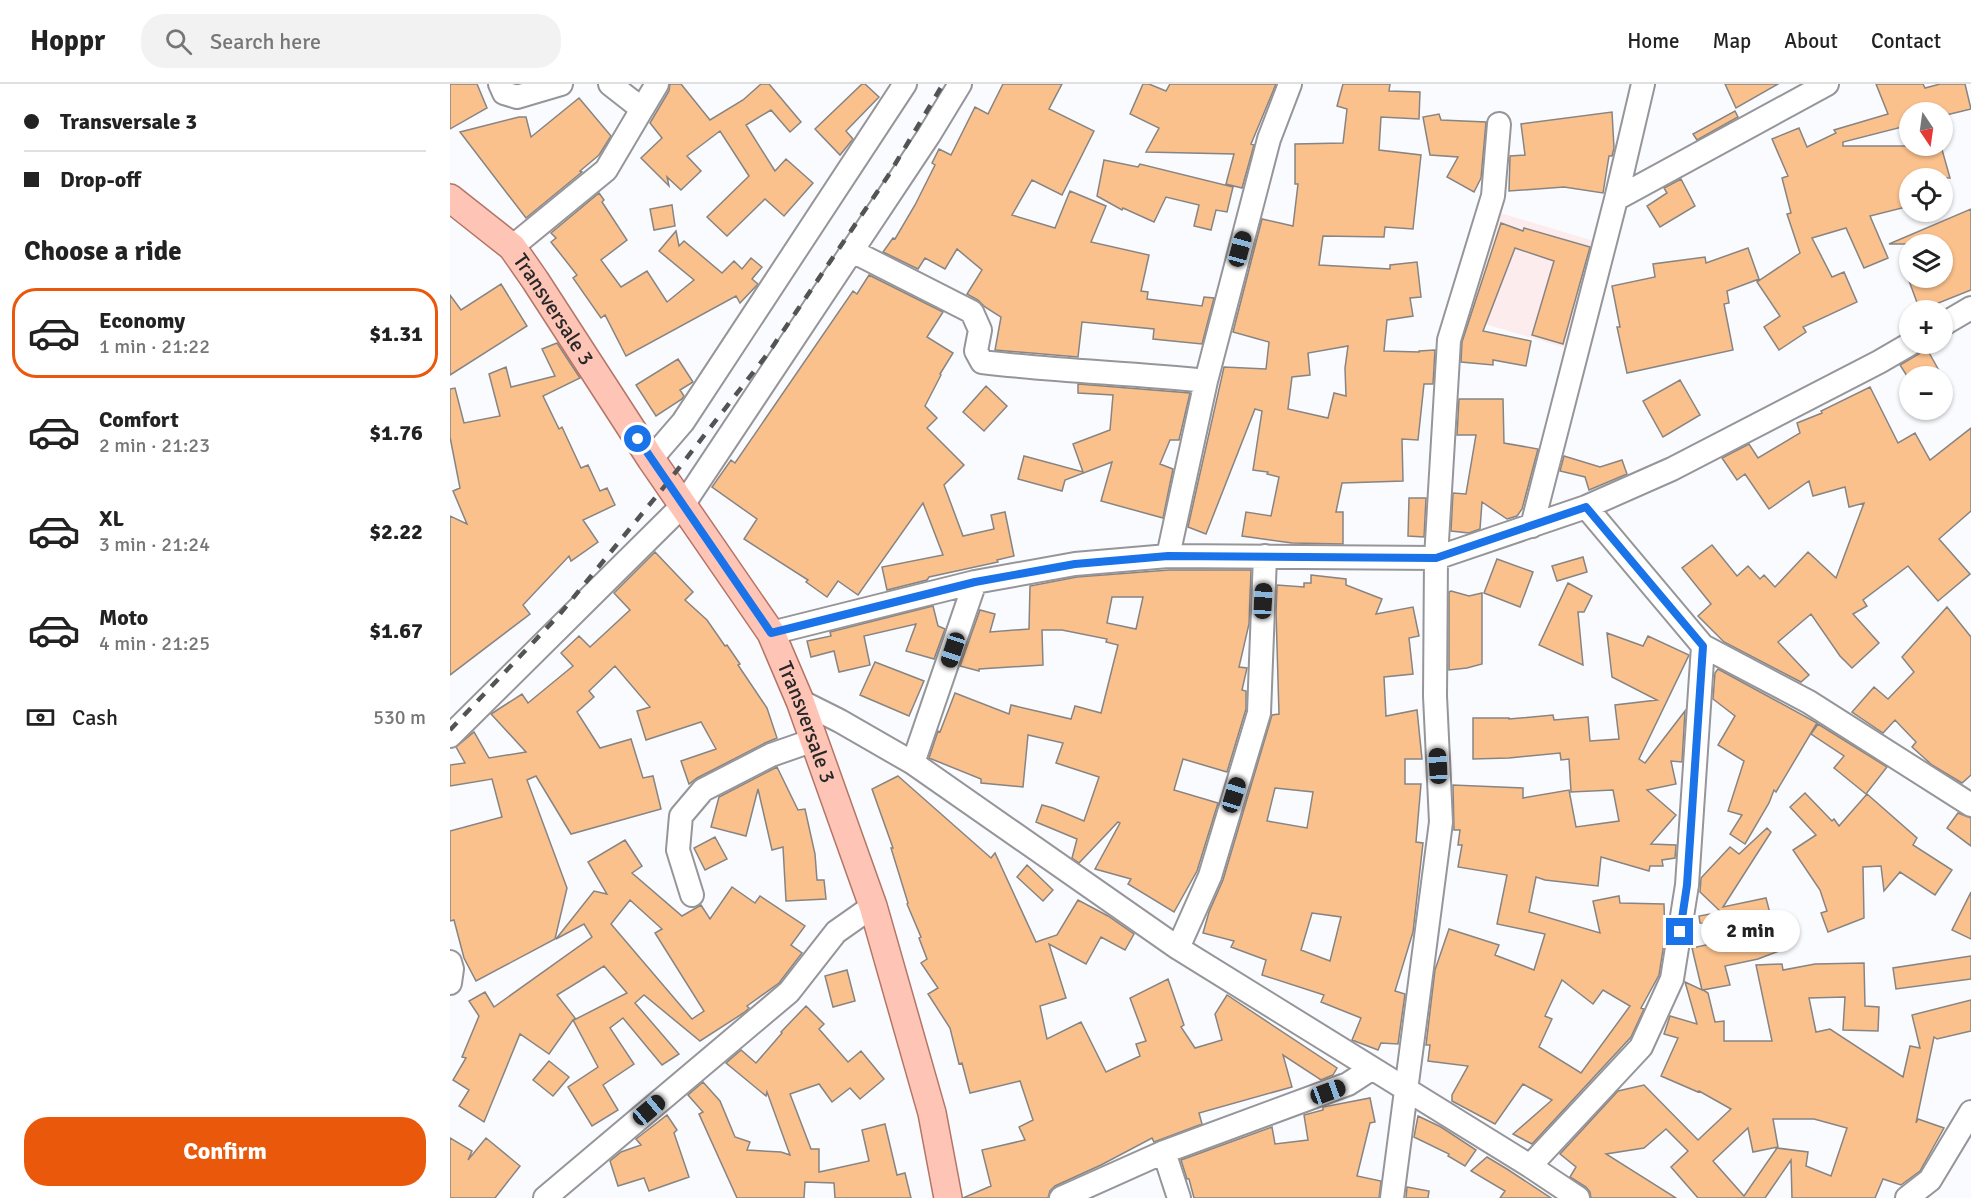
<!DOCTYPE html>
<html lang="en">
<head>
<meta charset="utf-8">
<style>
	:root { --surface:#fff; --page:#f2f2f2; --text:#222; --muted:#767676; --line:#e0e0e0; --accent:#ea580c }
	body { margin:0; font-family:Signika,sans-serif; background:var(--page); color:var(--text); height:100vh; display:flex; flex-direction:column; font-size:22px; white-space:nowrap }
	* { box-sizing:border-box; margin:0 }
	p { font-size:20px; color:var(--muted) }
	.icon { flex:none; width:33px; height:33px; fill:none; stroke:currentColor; stroke-width:2; stroke-linecap:round; stroke-linejoin:round }
	.map { position:relative; flex:1; overflow:hidden }
	.side { display:flex; flex-direction:column; background:var(--surface); width:450px }
	.side>* { flex:none }
	.top-card { display:grid; align-content:center; height:132px; padding:0 24px; background:var(--surface) }
	.needle { width:39px; rotate:167deg }
	.controls { position:absolute; left:1449px; top:18px; display:grid; gap:12px }
	.controls a { display:grid; place-items:center; width:54px; height:54px; border-radius:50%; background:var(--surface); box-shadow:0 2px 4px #0004; font-size:30px }
	.end { position:absolute; width:27px; height:27px; margin:-14px; border:8px solid #1a73e8; background:#fff; box-shadow:0 0 0 3px #fff }
	.from { border-radius:50% }
	.bubble { position:absolute; height:42px; border-radius:21px; background:var(--surface); box-shadow:0 2px 4px #0004; font-size:20px; font-weight:700; line-height:42px; text-align:center }
	.car { position:absolute; width:18px; height:36px; margin:-18px -9px; border-radius:8px; box-shadow:0 0 4px 2px #0007; background:linear-gradient(#222 24%,#8ab4d8 0 40%,#222 0 76%,#8ab4d8 0 86%,#222 0) }
	.top-card b { display:flex; align-items:center; gap:21px; height:57px; font-size:22px }
	.top-card b+b { border-top:2px solid var(--line) }
	.top-card i { width:15px; height:15px; background:var(--text) }
	ul { padding:0; list-style:none }
	li { display:flex; align-items:center; gap:18px; height:90px; margin:0 12px 9px; padding:0 12px; border:3px solid transparent; border-radius:24px }
	li div { flex:1 }
	li b { display:block; font-size:22px }
	li em { font-style:normal; font-weight:700 }
	li.current { border-color:var(--accent) }
	li>.icon { width:54px; height:54px; stroke-width:1.5 }
	h2 { padding:0 24px; font-size:27px; line-height:72px }
	.pay { display:flex; align-items:center; gap:15px; height:66px; padding:0 24px; font-size:22px }
	.pay p { margin-inline-start:auto }
	.action { display:flex; gap:12px; margin-top:auto; padding:12px 24px }
	.action a { flex:1; height:69px; border-radius:24px; background:var(--accent); color:#fff; font-size:24px; font-weight:700; line-height:69px; text-align:center }
	header { display:flex; align-items:center; gap:36px; box-sizing:border-box; height:84px; padding:0 30px; background:var(--surface); border-bottom:2px solid var(--line) }
	header strong { font-size:28px }
	nav { display:flex; gap:33px; margin-inline-start:auto; font-size:21px }
	.search { width:420px; height:54px; background:var(--page); display:flex; align-items:center; gap:15px; box-sizing:border-box; padding:0 21px; border-radius:24px; color:var(--muted); font-size:22px }
	main { display:flex; flex:1; min-height:0 }
	.map>svg:first-child { display:block }
	.education { fill:#fdecee }
	.building { fill:#fbc18d; stroke:#878482; stroke-width:1.5; fill-rule:evenodd }
	.lines { fill:none; stroke-linecap:round; stroke-linejoin:round }
	.minor-casing { stroke:#96969a; stroke-width:26 }
	.major-casing { stroke:#b37566; stroke-width:30 }
	.minor { stroke:#fff; stroke-width:22 }
	.major { stroke:#fec5b7; stroke-width:27 }
	.rail { stroke:#535354; stroke-width:4.5; stroke-dasharray:10 10; stroke-linecap:butt }
	.route { stroke:#1a73e8; stroke-width:8 }
	.labels { text-anchor:middle; stroke-width:5; stroke-linejoin:round; paint-order:stroke }
	.street-label { font-size:21px; fill:#272728; stroke:#fff }
</style>
</head>
<body>
<header>
<strong>Hoppr</strong>
<div class="search"><svg class="icon" aria-label="search" viewBox="0 0 24 24"><circle cx="10" cy="10" r="6"/><path d="M15 15l6 6"/></svg>Search here</div>
<nav><a>Home</a><a>Map</a><a>About</a><a>Contact</a></nav>
</header>
<main>
<section class="side">
<div class="top-card">
<b><i class="from"></i>Transversale 3</b>
<b><i></i>Drop-off</b>
</div>
<h2>Choose a ride</h2>
<ul>
<li class="current"><svg class="icon" aria-label="car" viewBox="0 0 24 24"><path d="M5 17H2v-5l4-1 3-4h7l3 4 3 1v5h-3M9 17h6M6 11h13"/><circle cx="7" cy="17" r="2"/><circle cx="17" cy="17" r="2"/></svg><div><b>Economy</b><p>1 min · 21:22</p></div><em>$1.31</em></li>
<li><svg class="icon" aria-label="car" viewBox="0 0 24 24"><path d="M5 17H2v-5l4-1 3-4h7l3 4 3 1v5h-3M9 17h6M6 11h13"/><circle cx="7" cy="17" r="2"/><circle cx="17" cy="17" r="2"/></svg><div><b>Comfort</b><p>2 min · 21:23</p></div><em>$1.76</em></li>
<li><svg class="icon" aria-label="car" viewBox="0 0 24 24"><path d="M5 17H2v-5l4-1 3-4h7l3 4 3 1v5h-3M9 17h6M6 11h13"/><circle cx="7" cy="17" r="2"/><circle cx="17" cy="17" r="2"/></svg><div><b>XL</b><p>3 min · 21:24</p></div><em>$2.22</em></li>
<li><svg class="icon" aria-label="car" viewBox="0 0 24 24"><path d="M5 17H2v-5l4-1 3-4h7l3 4 3 1v5h-3M9 17h6M6 11h13"/><circle cx="7" cy="17" r="2"/><circle cx="17" cy="17" r="2"/></svg><div><b>Moto</b><p>4 min · 21:25</p></div><em>$1.67</em></li>
</ul>
<div class="pay"><svg class="icon" aria-label="cash" viewBox="0 0 24 24"><path d="M3 7h18v10H3z"/><circle cx="12" cy="12" r="2"/></svg>Cash<p>530 m</p></div>
<div class="action"><a>Confirm</a></div>
</section>
<div class="map">
<svg width="1521" height="1114" viewBox="0 0 1521 1114">
	<rect width="100%" height="100%" fill="#fafbfe"/>
	<!-- education -->
	<path class="education" d="M1047,128L1147,158L1115,264L1015,234Z"/>
	<!-- building -->
	<path class="building" d="M0,0H27L37,24L0,45Z
		M220,0H231L260,36L293,16L311,0H319L351,38L340,48L321,26L296,41L325,87L336,75L363,99L334,132L315,115L277,152L257,133L299,92L270,47L237,72L251,87L231,106L217,93L219,102L191,74L212,54L200,39L219,7Z
		M412,0H415L429,13L396,47L403,55L390,71L365,45Z
		M553,0H612L599,25L644,47L612,111L582,96L562,131L605,144L620,107L656,122L641,158L699,171L691,207L698,208L697,215L752,222L754,213L764,214L752,260L703,255L704,245L632,238L628,273L545,266L551,233L535,223L528,216L517,210L532,186L507,165L495,185L475,174L468,185L433,168L443,154L445,155L465,121L485,81L482,79L489,65L501,71L525,23L538,30Z
		M693,0H699L716,7L720,0H826L801,60L804,61L792,104L776,100L784,70L696,68L709,44L680,30Z
		M893,0H940L939,7L970,8L969,35L931,33L929,66L971,71L963,145L935,143L934,153L873,152L869,181L940,185V181L967,178L971,213L960,214L963,232L937,236L934,267L969,268V267L985,266L983,300H974L968,356L952,355L953,397L892,399L886,428H893V460L842,459L792,452L796,428L821,432L829,393L817,390L818,388L803,386L812,327L805,325L756,450L738,443L774,283L816,285L819,258L783,248L812,135L843,142L848,100H845V60L893,59L897,25L887,22ZM898,262L895,284L896,312L884,309L878,334L838,325L842,293L860,291L858,269Z
		M1275,0H1328L1286,24Z
		M1426,0H1473L1475,4L1490,0H1515L1521,25L1492,32V28H1460V41L1393,58V62H1491L1500,94H1460V122L1420,132L1438,174L1414,184L1396,144L1362,154L1382,193L1394,188L1407,218L1353,243L1356,248L1329,266L1314,243L1330,232L1307,198L1350,169L1337,130L1341,129L1332,94L1338,92L1322,55L1349,44L1357,63L1386,49L1384,46L1438,30Z
		M129,14L161,52L149,71L130,87L132,88L76,134L10,48L69,33H76L81,53Z
		M1285,27L1288,33L1247,56L1243,50Z
		M1162,28L1164,64L1162,72H1159L1153,109L1114,103L1059,107L1060,72L1075,71L1071,40Z
		M989,30L991,36L1036,38L1031,94L1024,108L997,93L1008,73L980,71L973,33Z
		M654,76L688,83L690,80L783,103L777,128L766,126L761,146L744,142L749,121L716,113L704,138L673,124L672,126L647,112Z
		M1231,95L1245,122L1210,143L1197,122L1217,109L1214,104Z
		M149,109L154,116L152,118L177,156L151,176L171,203L197,187L217,218L244,196L209,167L226,147L229,162L234,157L272,189L284,177L292,185L301,174L312,183L302,195L308,200L290,219L286,212L176,272L155,231L151,234L123,194L127,191L101,158L106,154L101,149Z
		M222,121L225,142L204,146L200,125Z
		M1521,125V206L1476,224H1469L1458,194H1492V160H1439Z
		M1051,139L1073,147L1074,144L1140,163L1113,260L1082,251L1104,177L1065,164L1033,247L1081,257L1076,282L1043,276V281L1011,278L1012,258Z
		M1298,164L1309,195L1277,207L1279,219L1274,220L1283,266L1177,289L1167,243H1170L1162,202L1205,193L1203,180L1255,173L1256,179Z
		M419,191L493,228L477,253L503,269L490,290L491,291L475,322L487,334L477,344L514,381L494,401L513,452L544,445L541,431L555,428L564,472L547,476L548,478L479,493L477,496L437,506L432,483L493,471L473,419L408,511L388,497L377,513L356,498L358,496L294,455L307,435L262,403L281,376L285,379L403,207L407,210Z
		M51,200L77,242L0,291V211L11,226Z
		M107,259L130,294L93,312L109,345L112,343L131,384L138,381L150,407L157,404L165,421L133,436L148,458L121,477L119,472L73,521L80,530L0,591V432L17,440L3,407L10,404L0,353V305L5,304L14,339L50,332L39,290L56,283L61,303L105,292L92,265Z
		M1477,265L1492,292H1457L1450,281Z
		M228,275L243,298L230,306L234,312L232,315L206,332L186,301Z
		M1230,296L1250,331L1213,353L1193,317Z
		M628,300L740,309L729,356H720L710,380L723,385L713,434L651,417L662,378L615,396L612,407L568,395L574,372L633,388L623,360L660,346L663,311L628,309Z
		M536,302L557,322L534,347L513,328Z
		M1420,303L1448,359L1465,349L1480,376L1521,344V427L1489,455L1520,490L1488,517L1458,482L1413,516L1417,522L1403,530L1429,559L1402,584L1390,572L1361,530L1328,558L1359,591L1351,598L1274,558L1248,532L1261,520L1232,484L1262,461L1287,492L1298,482L1310,495L1314,491L1325,503L1358,468L1386,494L1414,419L1399,423L1395,403L1363,412L1359,397L1319,425L1295,390L1287,396L1272,374L1299,360L1308,374L1350,349L1347,339L1372,329L1371,327Z
		M1009,315H1053L1054,359L1088,365L1072,425L1067,432L1057,435L1032,418L1030,445L1019,449L1001,447L1003,409L1016,410L1026,351H1007Z
		M1114,372L1150,383L1172,376L1177,390L1139,406L1135,393L1110,387Z
		M959,414H976L974,453L958,452Z
		M205,468L243,508L235,516L257,536L275,562L277,561L290,580L288,581L317,624L327,654L315,659L247,694L239,700L231,677L266,665L251,638L196,656L187,627L200,623L165,582L139,607L144,613L127,628L150,664L181,655L193,694L203,692L211,725L121,750L86,692L77,696L117,804L105,855L26,897L14,874L4,836L0,837V747L52,733L42,695L0,702V681L15,679L6,663L24,648L39,674L76,668L41,630L72,610L78,619L123,582L111,569L129,552L140,563L180,526L164,509Z
		M1133,473L1137,488L1107,497L1102,482Z
		M1047,475L1083,488L1070,523L1034,509Z
		M719,486H801L799,540L789,583L797,584L792,606L796,607V625L777,688L733,675L724,706L768,719L747,787L724,828L678,800L681,795L645,785L670,739L668,738L629,779L622,774L627,755L586,738L592,721L603,724L634,737L649,693L606,679L613,659L578,651L573,703L531,699V695L479,674L488,647L490,648L505,609L559,630L561,621L621,635L625,622L651,629L668,561L656,558L657,555L612,546H592L593,581L529,585V587L510,582L530,526L545,530L540,548L579,545L580,502L627,493ZM662,513H693L686,545L657,539Z
		M861,491L896,495V501L932,515L926,530L963,523L969,552L959,554L963,590L934,593L936,632L967,626L972,675H955V700H971L966,758L973,759L963,848L945,907L955,910L948,960L931,959L928,966L902,956L911,934L871,918L874,911L812,891L816,876L781,863L784,857L753,849L759,828L773,796L822,631L829,630L826,528L827,501L854,503V499H861ZM825,704L863,708L857,744L817,737ZM862,829L891,833L880,877L851,866Z
		M1118,499L1142,512L1134,528H1128L1133,581L1089,561Z
		M1001,507L1019,512L1032,509V580L1017,584L999,586V508Z
		M483,522L488,542L495,545L484,575L456,567L466,540L414,552L420,581L389,588L384,567L361,573L357,557L381,552L380,548Z
		M1497,523L1521,553V691L1512,699L1482,681L1462,663L1466,658L1445,636L1433,649L1402,628L1424,603L1438,615L1464,588L1452,573Z
		M1157,549L1193,562L1198,552L1239,571L1189,675L1195,679L1235,627L1232,678L1221,677L1226,700L1197,706L1226,731L1201,760L1226,761L1225,774L1212,776L1213,782H1200L1199,787L1151,773L1148,802L1095,796L1086,793L1079,828L1150,849L1143,817L1169,812L1170,819L1214,820L1215,853L1209,891L1191,924L1194,925L1181,953L1082,1060L1063,1050L1102,1016L1073,1000L1045,1040L1002,1017V1011L1018,982L978,977L980,961H976L985,886L999,845L1049,861L1045,871L1084,886L1095,850L1047,840L1057,791L1008,783L1012,761H1008L1010,746H1004L1003,701L1073,704V714L1119,706L1126,743L1169,737L1163,706L1121,708L1119,675L1111,676L1110,669L1059,674L1023,675V634H1059V635L1103,631L1104,636L1138,633L1140,657L1169,655L1165,621L1207,616L1162,593ZM1112,896L1143,920L1153,906L1180,922L1131,989L1089,963L1102,935L1095,932Z
		M425,578L474,597L459,632L410,611Z
		M1268,585L1367,639L1326,708L1324,706L1319,719L1295,760L1280,750L1292,731L1278,727L1294,677L1268,661L1285,632L1263,615L1265,589Z
		M1368,640L1437,683L1416,710L1384,684L1394,672L1361,650Z
		M327,683L348,726L355,725L365,770L367,796H374L376,815L336,817L333,763L322,766L308,705L296,752L261,743L269,713Z
		M448,692L541,774L545,769L586,858L607,851L628,816L658,832L684,850L675,866L651,853L636,880L599,860L616,914L590,922L597,955L631,938L656,988L690,972L686,960L696,957L680,914L718,895L734,941L731,943L745,964L772,956L765,930L777,911L887,984L883,991L871,996L833,971L842,1003L749,1029L752,1040L704,1058L702,1054L651,1081L605,1102L600,1107L598,1114H513L541,1102L532,1066L575,1056L569,1043L583,1036L570,997L520,1009L512,979L509,980L500,944L478,910L488,904L471,879L477,875L469,854L471,853L457,820L458,819L441,764H443L422,705Z
		M1355,709L1382,737L1384,735L1389,742L1417,710L1467,754L1463,761L1502,786L1485,811L1450,788L1434,807L1431,782L1413,783L1414,834L1378,848L1371,829L1377,827L1370,806L1343,766L1366,751L1340,723Z
		M1508,729L1521,734V762L1497,744Z
		M1317,744L1321,748L1273,823L1316,814L1323,841L1250,839L1249,832L1271,828L1250,808L1251,794L1280,763L1289,770Z
		M265,753L277,775L255,786L244,764Z
		M175,756L192,782L182,789L232,832L251,821L260,835L282,803L305,819L310,812L355,842L341,861L352,869L329,899L297,922L299,924L295,928L250,957L194,911L185,919L229,970L212,981L173,934L160,944L184,980L153,1001L168,1026L142,1042L118,1003L148,983L123,936L99,970L70,950L34,1038L9,1022L19,1006L3,996L16,974L12,973L29,932L19,917L35,908L44,923L142,853L134,840L106,855L144,807L157,810L138,778ZM180,816L212,845L205,849L254,927L242,935L161,840ZM154,882L177,909L124,936L125,934L107,911Z
		M577,781L603,806L593,817L567,793Z
		M1521,808V855L1502,846Z
		M1324,846L1329,867L1308,875L1275,882L1280,901L1253,906L1258,909L1265,938L1274,937V957H1322L1306,881L1332,880L1333,886L1365,880L1414,879L1415,922L1429,923L1428,947L1393,946L1395,913L1359,914L1366,948L1380,945L1453,993L1460,962L1470,964L1462,931L1521,916V947L1487,955L1484,953L1466,1039L1468,1035L1494,1044L1470,1087L1451,1101L1433,1095L1425,1114H1342L1341,1076L1315,1114H1248L1221,1083L1238,1067L1216,1045L1194,1064L1156,1070L1226,1114H1141L1140,1108L1136,1103L1120,1093L1126,1083L1110,1070L1168,1007L1194,1001L1248,1056L1281,1025L1249,1007L1248,1008L1211,992L1228,954L1214,950L1220,932L1247,940L1235,898L1252,906L1242,864ZM1323,1035H1364L1397,1044L1381,1092L1356,1082L1358,1068L1327,1064L1294,1112L1263,1077L1298,1044L1303,1068L1328,1063Z
		M1521,872V895L1446,905L1443,884Z
		M397,886L405,917L383,923L375,892Z
		M356,922L374,940L369,945L398,978L411,967L434,995L410,1015L400,1004L382,1018L369,1000L340,1010L361,1065H369V1088L419,1077L412,1046L435,1040L447,1091L455,1089L461,1114H385L384,1099L355,1098L354,1114H287L249,1030L253,1028L238,1011L253,998L270,1017L285,1053L300,1058L297,1066L331,1068L340,1071L317,1008L316,1012L276,979L291,966L306,979L332,949L331,948Z
		M99,977L119,993L103,1012L83,996Z
		M920,1014L925,1038L920,1039L907,1092L931,1097L929,1114H744L739,1095H737L731,1076L822,1043L825,1060L858,1056L854,1031L873,1026V1023Z
		M217,1031L227,1046L224,1049L239,1093L199,1107L194,1094L168,1102L160,1077L171,1068L191,1061L186,1055Z
		M968,1032L991,1043L1026,1066L1015,1082L998,1072L999,1070L964,1053Z
		M0,1054L22,1067L18,1076L36,1054L70,1082L45,1114H0Z
		M1037,1073L1057,1085L1101,1114H1050L1055,1107L1021,1087Z
		M957,1103L979,1107L978,1114H956Z"/>
	<g class="lines">
		<defs>
			<path id="minor" d="M50,0L54,9L67,13L111,0
				M192,25L207,0
				M1166,115L1377,0
				M62,163L156,86L192,25L160,0
				M402,167L522,228L530,246L526,267L532,278C606,287 681,289 756,297
				M1492,241L1521,224
				M201,375L233,338L455,0
				M1136,423L1253,562L1359,618L1521,721
				M1082,442L1166,115L1193,0
				M718,472L756,297L819,55L840,0
				M321,549L525,498L625,480L718,472L986,474L1136,423L1222,385L1429,278L1460,260
				M350,617L390,637L463,679L728,864L1080,1082L1128,1114
				M0,652L233,421L479,51L510,0
				M463,679L525,498
				M242,811L228,766L231,732L253,706L321,671L364,656
				M728,864L760,792L809,629L815,472
				M0,878L2,885L0,899
				M714,1068L729,1114
				M1080,1082L1191,963L1222,895L1237,801L1253,562
				M95,1114L339,908L386,848L423,822
				M611,1114L714,1068L898,1000L921,985
				M942,1114L991,738L985,612L986,474L999,256L1043,112L1049,40
				M1457,1114L1480,1096L1521,1028"/>
			<g id="major">
				<path id="s1" d="M0,114L62,163L85,196L201,375L321,549L350,617L423,822L482,1029L498,1114"/>
			</g>
		</defs>
		<!-- minor casing -->
		<use href="#minor" class="minor-casing"/>
		<!-- major casing -->
		<use href="#major" class="major-casing"/>
		<!-- minor -->
		<use href="#minor" class="minor"/>
		<!-- major -->
		<use href="#major" class="major"/>
		<!-- rail -->
		<path class="rail" d="M0,646L110,530L218,398L319,268L438,92L493,0"/>
	</g>
	<g class="lines">
		<!-- route -->
		<path class="route" d="M188,355L321,549L525,498L625,480L718,472L986,474L1136,423L1253,562L1237,801L1230,848"/>
	</g>
	<g class="labels">
		<!-- street labels -->
		<g class="street-label">
			<text dy="7" stroke="none"><textPath href="#s1" startOffset="154">Transversale 3</textPath></text>
			<text dy="7" stroke="none"><textPath href="#s1" startOffset="640">Transversale 3</textPath></text>
		</g>
	</g>
</svg>
<div class="controls">
<a><svg class="needle" viewBox="-14 -14 28 28"><path d="M0-13l5 13h-10z" fill="#e53935"/><path d="M0 13l5-13h-10z" fill="#767676"/></svg></a>
<a><svg class="icon" aria-label="locate" viewBox="0 0 24 24"><circle cx="12" cy="12" r="6"/><path d="M12 2v4M12 18v4M2 12h4M18 12h4"/></svg></a>
<a><svg class="icon" aria-label="layers" viewBox="0 0 24 24"><path d="M12 4l9 5-9 5-9-5zM3 14l9 5 9-5"/></svg></a>
<a>+</a>
<a>−</a>
</div>
<i class="end from" style="left:188px;top:355px"></i>
<i class="end" style="left:1230px;top:848px"></i>
<div class="bubble" style="left:1251px;top:826px;width:99px">2 min</div>
<i class="car" style="left:790px;top:165px;rotate:15deg"></i>
<i class="car" style="left:813px;top:517px;rotate:3deg"></i>
<i class="car" style="left:503px;top:566px;rotate:198deg"></i>
<i class="car" style="left:988px;top:682px;rotate:357deg"></i>
<i class="car" style="left:784px;top:711px;rotate:17deg"></i>
<i class="car" style="left:878px;top:1008px;rotate:70deg"></i>
<i class="car" style="left:199px;top:1026px;rotate:50deg"></i>
</div>
</main>
</body>
</html>
